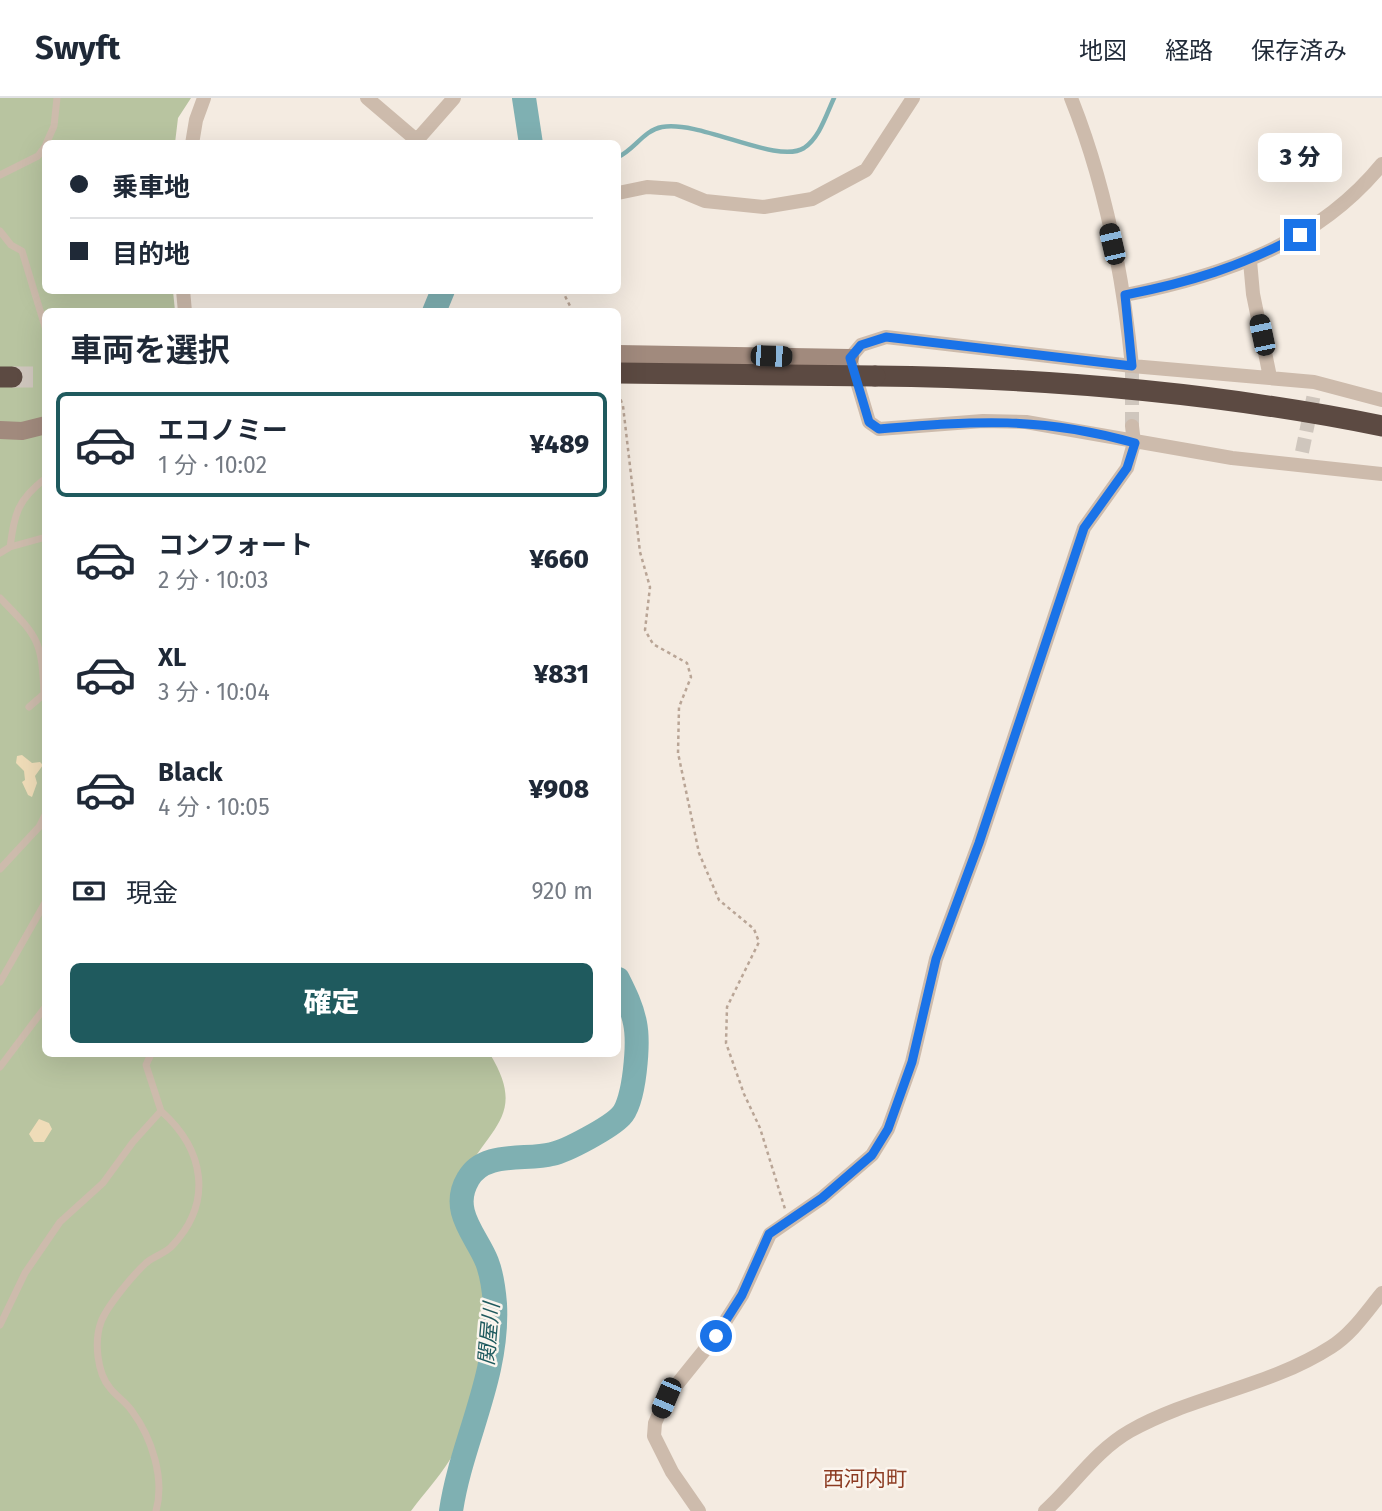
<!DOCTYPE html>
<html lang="ja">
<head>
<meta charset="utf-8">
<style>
	:root { --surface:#fff; --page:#f2f2f3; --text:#1f2937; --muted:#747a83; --line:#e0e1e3; --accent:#1f5a5e }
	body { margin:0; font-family:"Fira Sans","Noto Sans JP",sans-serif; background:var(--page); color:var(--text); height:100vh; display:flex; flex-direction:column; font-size:26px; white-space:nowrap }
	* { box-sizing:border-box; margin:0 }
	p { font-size:23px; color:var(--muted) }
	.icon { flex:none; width:38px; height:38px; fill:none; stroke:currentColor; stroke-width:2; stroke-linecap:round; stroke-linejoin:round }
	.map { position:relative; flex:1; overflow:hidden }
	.side { position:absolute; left:42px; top:210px; width:579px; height:749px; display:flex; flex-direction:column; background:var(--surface); border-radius:10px; box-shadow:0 7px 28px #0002 }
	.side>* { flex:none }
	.banner { position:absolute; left:42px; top:42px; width:579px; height:154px; border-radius:10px; box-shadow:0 7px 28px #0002; display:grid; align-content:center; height:154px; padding:0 28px; background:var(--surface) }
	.end { position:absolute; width:32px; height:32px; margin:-16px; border:9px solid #1a73e8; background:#fff; box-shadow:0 0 0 4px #fff }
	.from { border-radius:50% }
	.bubble { position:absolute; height:49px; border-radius:10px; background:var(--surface); box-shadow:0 7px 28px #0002; font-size:23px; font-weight:800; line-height:49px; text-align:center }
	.car { position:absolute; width:21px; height:42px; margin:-21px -10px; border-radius:9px; box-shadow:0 0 5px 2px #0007; background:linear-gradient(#222 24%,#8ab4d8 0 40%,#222 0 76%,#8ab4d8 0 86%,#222 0) }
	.banner b { display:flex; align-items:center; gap:24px; height:66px; font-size:26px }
	.banner b+b { border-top:2px solid var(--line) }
	.banner i { width:18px; height:18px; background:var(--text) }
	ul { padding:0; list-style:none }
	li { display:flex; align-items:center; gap:21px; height:105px; margin:0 14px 10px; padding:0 14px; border:4px solid transparent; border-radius:10px }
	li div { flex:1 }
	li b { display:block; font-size:26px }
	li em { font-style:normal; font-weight:800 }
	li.selected { border-color:var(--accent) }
	li>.icon { width:63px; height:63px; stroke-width:1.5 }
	h2 { padding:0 28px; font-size:32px; line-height:84px }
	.pay { display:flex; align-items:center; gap:18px; height:77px; padding:0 28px; font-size:26px }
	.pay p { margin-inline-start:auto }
	.primary-button { display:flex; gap:14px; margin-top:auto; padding:14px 28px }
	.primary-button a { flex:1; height:80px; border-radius:10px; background:var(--accent); color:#fff; font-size:28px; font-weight:800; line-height:80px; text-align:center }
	header { display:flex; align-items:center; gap:42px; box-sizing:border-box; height:98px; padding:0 35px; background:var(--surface); border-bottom:2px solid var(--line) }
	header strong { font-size:33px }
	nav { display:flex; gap:38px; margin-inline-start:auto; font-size:24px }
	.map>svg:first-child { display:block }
	.green { fill:#b8c4a0 }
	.sand { fill:#efdcb8 }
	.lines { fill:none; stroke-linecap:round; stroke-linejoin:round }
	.stream { stroke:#7fb0b2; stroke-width:4.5 }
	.river { stroke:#7fb0b2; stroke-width:24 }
	.street-tunnel { stroke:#cfc6bd; stroke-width:14; stroke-dasharray:14 7; stroke-linecap:butt }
	.highway-tunnel { stroke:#cfc6bd; stroke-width:21; stroke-dasharray:21 10; stroke-linecap:butt }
	.path { stroke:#b9a596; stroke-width:2.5; stroke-dasharray:3.5 3.5; stroke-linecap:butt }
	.lane { stroke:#cdbbac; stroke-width:7 }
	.street { stroke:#cdbbac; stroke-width:14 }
	.secondary { stroke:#a18a7d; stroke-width:18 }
	.highway { stroke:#5c4a42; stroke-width:21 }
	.highway-bridge { stroke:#5c4a42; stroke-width:21 }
	.route { stroke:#1a73e8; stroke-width:9 }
	.labels { text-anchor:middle; stroke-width:5; stroke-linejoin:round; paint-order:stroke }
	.water-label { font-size:21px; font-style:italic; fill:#1f5a5e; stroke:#fbf5ee }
	.neighbourhood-label { font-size:21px; fill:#8c3b22; stroke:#fbf5ee }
</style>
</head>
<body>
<header>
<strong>Swyft</strong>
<nav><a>地図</a><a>経路</a><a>保存済み</a></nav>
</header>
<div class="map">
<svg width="1382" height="1413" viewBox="0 0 1382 1413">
	<rect width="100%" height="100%" fill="#f4ebe1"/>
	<!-- green -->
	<path class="green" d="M0,0H191L178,20L175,45L46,46V192L173,193L175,213L46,214V956H490C527,1017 490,1028 464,1078C461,1083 456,1091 454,1097C449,1127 477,1159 484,1187C493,1219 471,1323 455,1353C444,1374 425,1394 411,1413H0Z"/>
	<!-- sand -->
	<path class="sand" d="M22,657L32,665L40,664L43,667L35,678L37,685L32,699L28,697L22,684L25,682L24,673L16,665L17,658Z
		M39,1021L49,1025L52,1031L44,1044H34L29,1036Z"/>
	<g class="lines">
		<!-- stream -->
		<path class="stream" d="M618,59C634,52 644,32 662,29C701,22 777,67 804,50C820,39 826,17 834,0"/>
		<!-- river -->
		<path class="river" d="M524,0L531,46
			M434,214L443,192
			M451,1413C461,1344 499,1279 495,1206C494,1193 492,1177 487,1164C477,1138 449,1113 468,1081C484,1052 526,1063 552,1056C567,1053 611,1029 621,1018C635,1004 639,944 635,925C632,909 625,895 618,881"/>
		<!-- street-tunnel -->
		<path class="street-tunnel" d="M1132,328V268
			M1302,354L1314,296"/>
		<!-- highway-tunnel -->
		<path class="highway-tunnel" d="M12,279H46"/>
		<!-- path -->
		<path class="path" d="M562,192L573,214
			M618,295L623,308L640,454L650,489L645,532L653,546L687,565L691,579L679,609L678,655L699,755L719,802L754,831L759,844L727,909L726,945L744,996L760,1030L785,1111"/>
		<!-- lane -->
		<path class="lane" d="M46,46L54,28L57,0
			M0,77L38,58L46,47
			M0,133L11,147L22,153L46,232
			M46,380C17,402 15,415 10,449L46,439
			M0,455L10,449
			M0,500C37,538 42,541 44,596L29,609
			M0,771L39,729L46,715
			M0,884L46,803
			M151,956L146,967L161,1013
			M0,969L46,908
			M0,1227L25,1175L60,1124L103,1085L133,1044L161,1013C204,1051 214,1104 172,1148C166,1155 154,1158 146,1165C133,1177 107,1208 101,1224C94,1243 97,1275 110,1290C116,1298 126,1304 132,1313C152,1340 165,1381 156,1413"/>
		<!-- street -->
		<path class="street" d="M367,0L421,46
			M1071,0C1105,85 1123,177 1132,268
			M417,42L454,0
			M192,46L196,22L204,0
			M618,95L647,89L676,91L705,103L764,109L812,101L866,72L913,0
			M1250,163L1253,196L1270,279
			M183,192L185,214
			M1125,197C1222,178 1317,146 1382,66
			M1382,302L1314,284L1132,268L886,239L861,247L850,260L869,324L879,331L983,323L1026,324L1232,360L1382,376
			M699,1413L672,1374L654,1338L655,1325L666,1300L716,1238L742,1197L770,1136L822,1100L872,1057L888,1031L912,964L936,861L979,745L1084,430L1127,370L1134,345L1132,328
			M1045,1413C1074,1387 1095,1353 1130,1333C1194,1297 1269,1289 1331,1249C1352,1236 1367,1213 1382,1195"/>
		<!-- secondary -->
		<path class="secondary" d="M618,256L850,260
			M0,332L22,333L46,327"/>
		<!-- highway -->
		<path class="highway" d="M875,278C1045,280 1215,294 1382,328
			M0,279H12"/>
		<!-- highway-bridge -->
		<path class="highway-bridge" d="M618,275L875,278"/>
	</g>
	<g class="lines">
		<!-- route -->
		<path class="route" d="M716,1238L742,1197L769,1136L822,1100L872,1057L888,1031L912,964L936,861L979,745L1084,430L1127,370L1135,345C1039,318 976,323 879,331L869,324L850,260L861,247L886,239L1132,268L1125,197C1191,184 1240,169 1300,137"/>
	</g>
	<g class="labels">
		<!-- water labels -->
		<g class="water-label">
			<text transform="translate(489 1236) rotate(-85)" y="7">関屋川</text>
		</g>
		<!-- neighbourhood labels -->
		<g class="neighbourhood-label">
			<text x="865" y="1388">西河内町</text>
		</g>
	</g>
</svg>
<i class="end from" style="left:716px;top:1238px"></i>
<i class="end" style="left:1300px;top:137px"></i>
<div class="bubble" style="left:1258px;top:35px;width:84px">3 分</div>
<i class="car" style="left:1112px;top:146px;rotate:347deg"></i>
<i class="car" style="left:1262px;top:237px;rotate:348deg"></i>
<i class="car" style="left:771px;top:258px;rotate:92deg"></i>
<i class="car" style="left:666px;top:1300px;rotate:203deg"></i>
<div class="banner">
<b><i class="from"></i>乗車地</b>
<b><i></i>目的地</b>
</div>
<section class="side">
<h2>車両を選択</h2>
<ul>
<li class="selected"><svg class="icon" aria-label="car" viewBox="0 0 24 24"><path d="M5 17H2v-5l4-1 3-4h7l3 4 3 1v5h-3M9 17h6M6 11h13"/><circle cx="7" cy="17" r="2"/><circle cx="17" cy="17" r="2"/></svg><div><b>エコノミー</b><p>1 分 · 10:02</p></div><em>¥489</em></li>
<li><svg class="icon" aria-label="car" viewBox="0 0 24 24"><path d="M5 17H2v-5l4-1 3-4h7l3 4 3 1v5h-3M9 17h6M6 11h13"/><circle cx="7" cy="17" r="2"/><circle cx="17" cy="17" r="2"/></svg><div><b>コンフォート</b><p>2 分 · 10:03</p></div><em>¥660</em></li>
<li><svg class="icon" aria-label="car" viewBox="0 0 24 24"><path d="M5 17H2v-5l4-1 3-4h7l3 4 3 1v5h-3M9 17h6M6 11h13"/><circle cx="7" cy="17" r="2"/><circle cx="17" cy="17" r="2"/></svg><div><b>XL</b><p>3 分 · 10:04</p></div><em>¥831</em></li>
<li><svg class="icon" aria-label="car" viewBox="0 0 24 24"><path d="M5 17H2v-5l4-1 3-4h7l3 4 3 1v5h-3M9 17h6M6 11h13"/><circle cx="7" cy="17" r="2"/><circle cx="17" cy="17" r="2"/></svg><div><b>Black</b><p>4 分 · 10:05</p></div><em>¥908</em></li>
</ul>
<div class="pay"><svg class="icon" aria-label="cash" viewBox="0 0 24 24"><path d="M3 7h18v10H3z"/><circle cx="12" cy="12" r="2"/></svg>現金<p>920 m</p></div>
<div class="primary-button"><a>確定</a></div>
</section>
</div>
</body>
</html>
